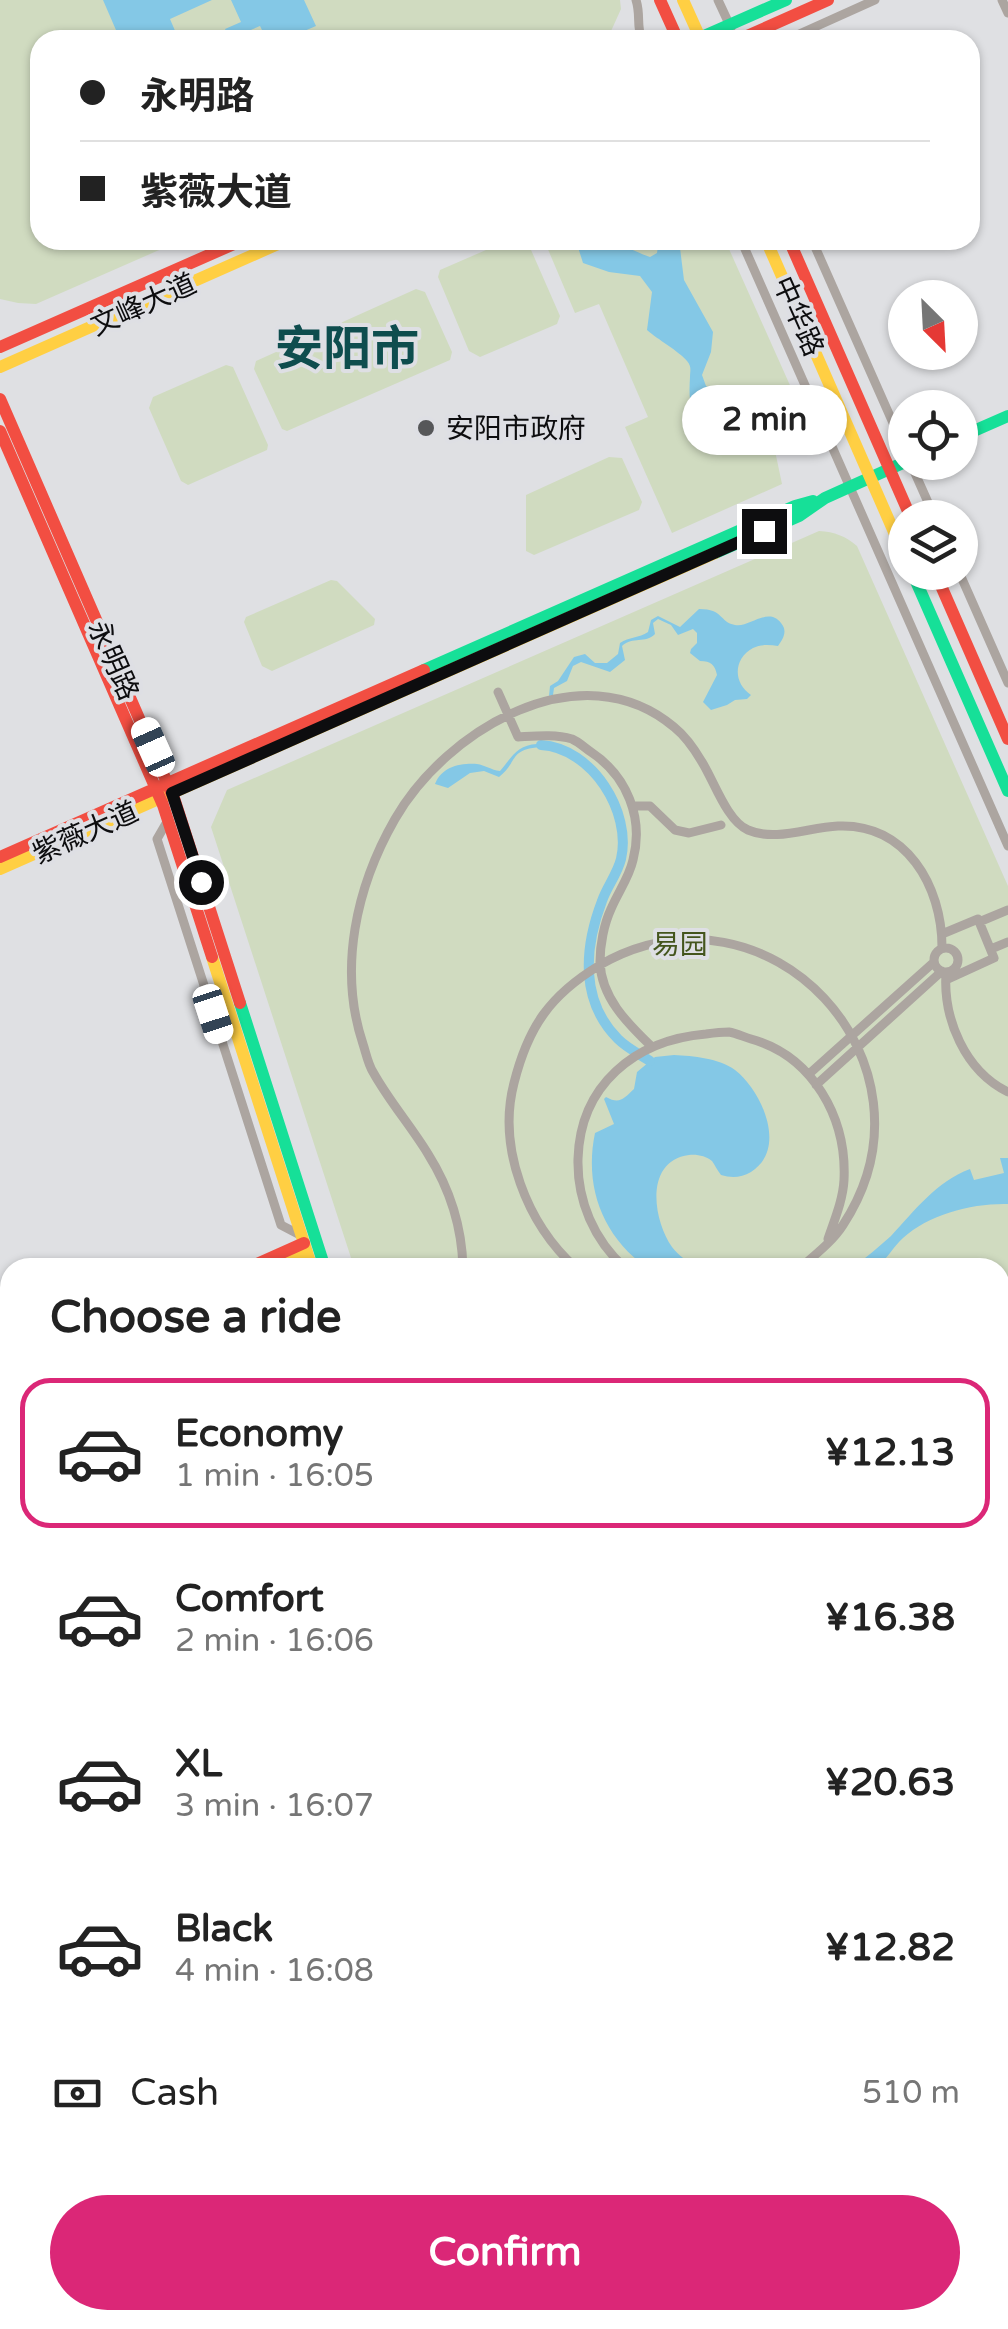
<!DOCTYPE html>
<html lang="en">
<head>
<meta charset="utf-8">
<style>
	:root { --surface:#fff; --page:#f2f2f2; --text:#222; --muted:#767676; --line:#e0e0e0; --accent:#db2777 }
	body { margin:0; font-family:"Varela Round","Noto Sans SC",sans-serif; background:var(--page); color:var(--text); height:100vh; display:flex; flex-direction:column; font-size:38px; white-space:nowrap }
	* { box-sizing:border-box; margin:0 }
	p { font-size:32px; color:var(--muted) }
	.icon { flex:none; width:55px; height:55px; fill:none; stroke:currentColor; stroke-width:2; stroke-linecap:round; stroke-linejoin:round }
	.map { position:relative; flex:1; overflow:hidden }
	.side { position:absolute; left:0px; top:1258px; width:1010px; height:1072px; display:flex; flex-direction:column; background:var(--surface); border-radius:30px 30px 0 0; box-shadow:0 2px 8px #0004 }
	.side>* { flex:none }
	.hud { position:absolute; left:30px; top:30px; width:950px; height:220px; border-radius:30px; box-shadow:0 2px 8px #0004; display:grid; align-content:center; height:220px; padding:0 50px; background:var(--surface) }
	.needle { width:65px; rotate:156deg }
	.buttons { position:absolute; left:888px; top:280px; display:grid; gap:20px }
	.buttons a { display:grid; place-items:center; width:90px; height:90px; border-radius:50%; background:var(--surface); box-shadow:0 2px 8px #0004; font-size:50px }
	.end { position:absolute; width:45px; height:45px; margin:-22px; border:12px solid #0d0d0f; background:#fff; box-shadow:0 0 0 5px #fff }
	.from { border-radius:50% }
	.bubble { position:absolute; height:70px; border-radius:35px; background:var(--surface); box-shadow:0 2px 8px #0004; font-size:32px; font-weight:800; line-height:70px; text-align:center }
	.car { position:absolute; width:30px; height:60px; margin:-30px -15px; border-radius:12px; box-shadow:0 0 8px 2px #0007; background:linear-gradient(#fff 24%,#345 0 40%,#fff 0 76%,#345 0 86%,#fff 0) }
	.hud b { display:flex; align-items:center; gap:35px; height:95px; font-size:38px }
	.hud b+b { border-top:2px solid var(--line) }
	.hud i { width:25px; height:25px; background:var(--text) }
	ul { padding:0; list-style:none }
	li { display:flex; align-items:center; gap:30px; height:150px; margin:0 20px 15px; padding:0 30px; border:5px solid transparent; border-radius:30px }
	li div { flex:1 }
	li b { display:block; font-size:38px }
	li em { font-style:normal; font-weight:800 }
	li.active { border-color:var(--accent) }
	li>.icon { width:90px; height:90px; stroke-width:1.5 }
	h2 { padding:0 50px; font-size:45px; line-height:120px }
	.pay { display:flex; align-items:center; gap:25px; height:110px; padding:0 50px; font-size:38px }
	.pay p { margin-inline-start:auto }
	.button { display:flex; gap:20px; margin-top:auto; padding:20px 50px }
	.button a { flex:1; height:115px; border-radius:60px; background:var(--accent); color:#fff; font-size:40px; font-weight:800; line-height:115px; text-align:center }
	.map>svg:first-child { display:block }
	.green { fill:#d0dbc0 }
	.water { fill:#84c8e6 }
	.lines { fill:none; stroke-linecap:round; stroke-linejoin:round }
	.canal { stroke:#84c8e6; stroke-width:10 }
	.street { stroke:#aca5a0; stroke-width:9 }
	.fast { stroke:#16e098; stroke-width:12 }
	.slow { stroke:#ffcf43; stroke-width:12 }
	.jam { stroke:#f24e42; stroke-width:12 }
	.route { stroke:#0d0d0f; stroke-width:12 }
	.poi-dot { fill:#565759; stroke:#dedfe4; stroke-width:4 }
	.labels { text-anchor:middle; stroke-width:8; stroke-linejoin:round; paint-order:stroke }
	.street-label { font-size:28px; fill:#0d0d0f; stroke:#dedfe4 }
	.poi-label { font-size:28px; fill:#0d0d0f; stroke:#dedfe4; text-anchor:start }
	.park-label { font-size:28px; fill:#44551d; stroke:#dedfe4 }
	.town-label { font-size:48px; font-weight:bold; fill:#0e4d4e; stroke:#dedfe4 }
</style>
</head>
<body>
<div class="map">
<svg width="1008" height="2329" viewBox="0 0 1008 2329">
	<rect width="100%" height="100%" fill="#dfe0e3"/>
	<!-- green -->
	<path class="green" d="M0,0H620L621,9L607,40H40V240H182L36,304L18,303L0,299Z
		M509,240H521L528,243L560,316L557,324L480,357L469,351L438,277L440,270Z
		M544,240H725L810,430L774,446L782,484L672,533L625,427L648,417L599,304L575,313Z
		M416,289L425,292L452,352L450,360L287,431L282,429L254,369L256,361Z
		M226,365L233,367L268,445L267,450L188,485L181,481L149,408L153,397Z
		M609,457L622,458L642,502L639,510L534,555L526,551V495Z
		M819,531C835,532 845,536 857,546L1008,886V1437L1000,1441V1268L354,1267L211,827L227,790Z
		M331,580L337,581L375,619L374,625L272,671L262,666L244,622L246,617Z"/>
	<!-- water -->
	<path class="water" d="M103,0H212L170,19L179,40H115L119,37Z
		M231,0H304L316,26L283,40H267L260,26L230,39L225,29L241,22Z
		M579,240H607L612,247C628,245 635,252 650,257L657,253L658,246L655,240H679L684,280L713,332L711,352L702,375L706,386L722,394L730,416L728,426C691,422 688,411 690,377C690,370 692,367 687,361C680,352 657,339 647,330L652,292L640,276L609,272L583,263L577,244Z
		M699,609C724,609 719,622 735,625C750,628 768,606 781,623C788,631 783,639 778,646C770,645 761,644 753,648C733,659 733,683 751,695L747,699L735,700L727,705L711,710L703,702L717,675C715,665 711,661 700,661L690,653L691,649L697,643V633L693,629L678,635L671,625L658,619L653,623L655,634C645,644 633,636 622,646L625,660L610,672L581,662L573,666L567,681L554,688L553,695L549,696L550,686L558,681L574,657L585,654L595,663H607L618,654L620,643C629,637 639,638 648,632L651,620L658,616L680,627Z
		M539,741H542L540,747C508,750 519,761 499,777L484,771L470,773L448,788L435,784C442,767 459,763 477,764C485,765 491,770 500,771C512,757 517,745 537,744Z
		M674,1055C693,1056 719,1058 735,1070C762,1091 788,1149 751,1172C741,1178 731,1178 721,1175C717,1170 715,1165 712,1161C706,1156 697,1154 689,1155C644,1161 653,1220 672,1247C679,1256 688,1262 697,1267H646C602,1235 584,1186 595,1133L614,1124L604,1099L606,1097C620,1105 624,1098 634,1089L637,1072L655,1057Z
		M1000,1158H1008V1204C973,1203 929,1214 903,1238C893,1247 887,1259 877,1267H854C866,1257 879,1247 891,1236C915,1210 936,1182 970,1169L974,1180L1004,1173Z"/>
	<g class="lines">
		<!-- canal -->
		<path class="canal" d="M541,745C592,748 632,812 621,859C617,875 607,886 602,901C584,948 580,1001 618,1039C627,1048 639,1054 650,1061"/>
		<!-- street -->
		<path class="street" d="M636,0C641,15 636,26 642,40
			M718,0L731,28
			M1002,0L1008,13
			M786,40L875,0
			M741,240L1008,846
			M812,240L905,450
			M910,462L935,518
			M959,572L1008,683
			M498,692L518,737C536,736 555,734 572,739C579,742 585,748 591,752C627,776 644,818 633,860C629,878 618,892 611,909C604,924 600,945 600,962C601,997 627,1023 651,1046
			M632,806H650L675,830L689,833L721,825
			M168,820L157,839L281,1225L302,1236
			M979,922L1008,910
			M942,934L978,919L994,958L946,980
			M934 960a12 12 0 1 1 24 0a12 12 0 1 1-24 0Z
			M991,949L1008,942
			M946,973C943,1019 965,1071 1008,1092
			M809,1074L934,962
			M816,1085L942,971
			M463,1268C462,1226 450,1189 428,1154C411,1126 389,1101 373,1072C368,1064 366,1053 363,1044C338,969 356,887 395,819C446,730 581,649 674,727C684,735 695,750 702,762C714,781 727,821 748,830C776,842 809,827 838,826C906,823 942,886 942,947
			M576,1268C527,1224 497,1148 514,1083C528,1027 550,995 600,965C768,869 949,1063 843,1225C833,1241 815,1255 800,1268
			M625,1268C594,1240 577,1201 578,1159C580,1085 635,1040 706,1034C713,1033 722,1032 729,1032C736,1033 744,1037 751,1039C813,1056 847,1118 844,1180C843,1200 834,1221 828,1239
			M1000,1365L1008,1364
			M1000,1611L1008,1636
			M1000,1854L1008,1851
			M1000,1916L1008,1913
			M1000,2024L1008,2049
			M1000,2092L1008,2090
			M987,2320L990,2329
			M393,2329L414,2320"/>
		<!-- fast -->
		<path class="fast" d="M695,40L786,0
			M960,437L1008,416
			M715,553L799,516L825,498L905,462
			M912,572L1008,791
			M424,670L795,506L813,501
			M240,1003L325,1268
			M0,1375L10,1371
			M0,1385L10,1381
			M0,1924L10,1919"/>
		<!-- slow -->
		<path class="slow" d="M683,0L701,40
			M766,240L905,557
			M0,367L287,240
			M0,869L715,553
			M212,957L312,1268
			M271,1268L307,1252
			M1000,1472L1008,1468
			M1000,1484L1008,1480
			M0,2265L10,2288
			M0,2297L10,2319
			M24,2320L28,2329
			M653,2320L656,2329"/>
		<!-- jam -->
		<path class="jam" d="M660,0L678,40
			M738,40L828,0
			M789,240L911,518
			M0,347L243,240
			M0,399L175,801L240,1003
			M0,431L163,805L212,957
			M935,572L1008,739
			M0,857L424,670
			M248,1268L304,1243
			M0,1912L10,1908
			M666,2320L669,2329"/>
	</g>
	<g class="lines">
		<!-- route -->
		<path class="route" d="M201,882L172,793L764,531"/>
	</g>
	<!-- markers -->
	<circle class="poi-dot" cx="426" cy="428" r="10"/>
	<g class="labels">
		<!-- street labels -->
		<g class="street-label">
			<text transform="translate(143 304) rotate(-24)" y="10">文峰大道</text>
			<text transform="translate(799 316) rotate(66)" y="10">中华路</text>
			<text transform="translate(114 660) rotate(66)" y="10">永明路</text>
			<text transform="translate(85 832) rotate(-24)" y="10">紫薇大道</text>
		</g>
		<!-- poi labels -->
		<g class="poi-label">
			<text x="446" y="438">安阳市政府</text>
		</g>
		<!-- park labels -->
		<g class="park-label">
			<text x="680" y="954">易园</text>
		</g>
		<!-- town labels -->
		<g class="town-label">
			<text x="347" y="365">安阳市</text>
		</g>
	</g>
</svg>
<div class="buttons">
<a><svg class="needle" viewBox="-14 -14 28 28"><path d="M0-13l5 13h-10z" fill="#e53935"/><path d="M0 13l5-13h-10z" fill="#767676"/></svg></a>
<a><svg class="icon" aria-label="locate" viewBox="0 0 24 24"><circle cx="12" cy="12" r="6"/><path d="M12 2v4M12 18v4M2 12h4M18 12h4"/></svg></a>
<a><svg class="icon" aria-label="layers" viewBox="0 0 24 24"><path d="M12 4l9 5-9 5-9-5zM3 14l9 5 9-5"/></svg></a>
</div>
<i class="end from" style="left:201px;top:882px"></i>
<i class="end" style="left:764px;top:531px"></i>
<div class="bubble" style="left:682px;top:385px;width:165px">2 min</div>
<i class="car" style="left:153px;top:747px;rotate:336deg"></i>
<i class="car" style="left:213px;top:1014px;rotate:162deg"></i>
<div class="hud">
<b><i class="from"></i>永明路</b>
<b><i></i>紫薇大道</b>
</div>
<section class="side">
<h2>Choose a ride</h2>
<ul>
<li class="active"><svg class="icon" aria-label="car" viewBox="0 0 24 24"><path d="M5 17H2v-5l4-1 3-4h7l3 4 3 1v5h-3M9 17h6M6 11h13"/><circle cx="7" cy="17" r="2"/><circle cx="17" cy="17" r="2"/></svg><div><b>Economy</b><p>1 min · 16:05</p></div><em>¥12.13</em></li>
<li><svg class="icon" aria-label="car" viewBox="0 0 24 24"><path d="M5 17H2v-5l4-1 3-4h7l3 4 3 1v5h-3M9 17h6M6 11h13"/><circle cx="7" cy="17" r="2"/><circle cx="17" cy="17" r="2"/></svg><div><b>Comfort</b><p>2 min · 16:06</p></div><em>¥16.38</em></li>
<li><svg class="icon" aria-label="car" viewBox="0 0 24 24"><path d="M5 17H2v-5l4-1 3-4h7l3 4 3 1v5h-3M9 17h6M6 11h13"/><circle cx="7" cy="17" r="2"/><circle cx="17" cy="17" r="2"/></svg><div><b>XL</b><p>3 min · 16:07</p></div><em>¥20.63</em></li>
<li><svg class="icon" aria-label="car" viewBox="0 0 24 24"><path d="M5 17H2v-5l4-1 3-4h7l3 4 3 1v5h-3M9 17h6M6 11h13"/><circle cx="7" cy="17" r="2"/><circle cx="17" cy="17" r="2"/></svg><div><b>Black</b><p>4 min · 16:08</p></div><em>¥12.82</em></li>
</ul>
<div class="pay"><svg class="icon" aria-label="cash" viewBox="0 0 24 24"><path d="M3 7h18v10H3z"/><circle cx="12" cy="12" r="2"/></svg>Cash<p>510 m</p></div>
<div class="button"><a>Confirm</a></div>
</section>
</div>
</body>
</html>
